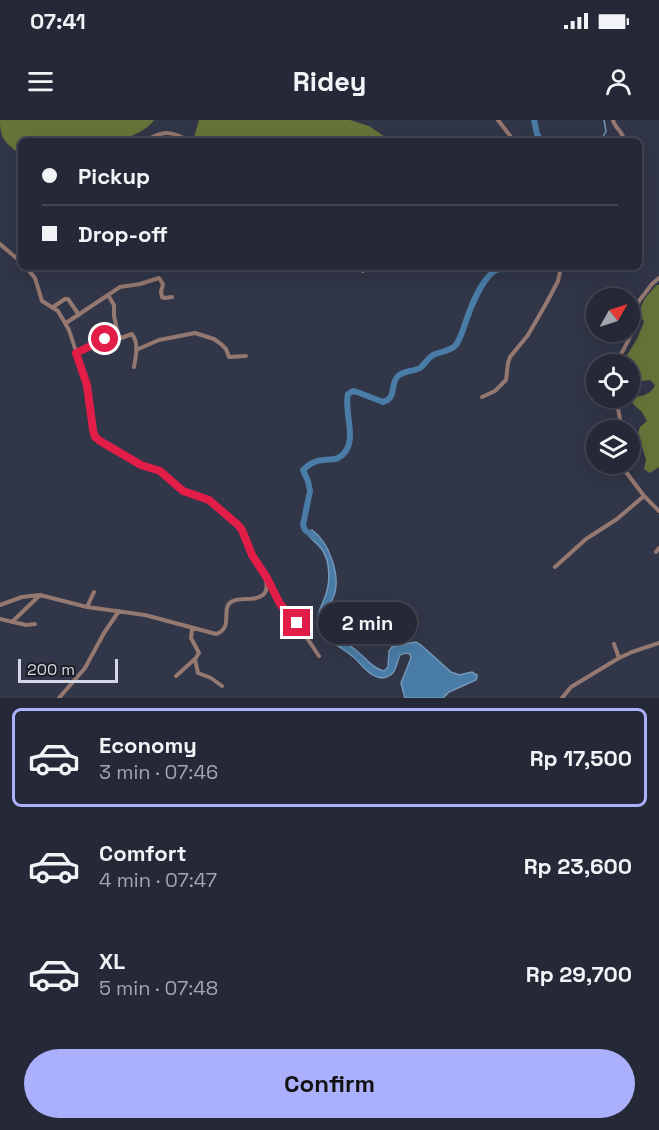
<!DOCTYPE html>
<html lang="en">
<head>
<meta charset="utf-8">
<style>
	:root { --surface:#252836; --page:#2d303e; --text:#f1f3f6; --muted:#a3a6ad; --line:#424451; --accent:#aab0fb }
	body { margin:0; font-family:"Space Grotesk",sans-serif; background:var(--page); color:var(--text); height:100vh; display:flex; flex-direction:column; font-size:22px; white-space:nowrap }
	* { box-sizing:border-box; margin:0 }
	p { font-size:20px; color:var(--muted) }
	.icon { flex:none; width:33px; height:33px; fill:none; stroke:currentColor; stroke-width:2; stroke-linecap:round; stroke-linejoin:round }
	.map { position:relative; height:578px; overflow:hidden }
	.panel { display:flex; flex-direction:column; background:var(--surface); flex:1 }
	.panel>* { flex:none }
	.guide { position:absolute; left:18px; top:18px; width:624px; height:132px; border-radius:9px; box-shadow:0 6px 24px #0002,0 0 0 2px var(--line); display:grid; align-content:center; height:132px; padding:0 24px; background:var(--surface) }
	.needle { width:39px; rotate:51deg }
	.tools { position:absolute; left:586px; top:168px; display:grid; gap:12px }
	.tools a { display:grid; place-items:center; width:54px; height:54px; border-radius:50%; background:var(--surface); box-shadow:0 6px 24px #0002,0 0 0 2px var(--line); font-size:30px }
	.scale { position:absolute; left:18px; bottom:15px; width:100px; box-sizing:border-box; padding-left:6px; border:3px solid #d4d8e4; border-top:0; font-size:16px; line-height:21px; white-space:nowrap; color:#d4d8e4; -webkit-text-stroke:4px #1c1e26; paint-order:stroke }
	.end { position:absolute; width:27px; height:27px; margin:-14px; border:8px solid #e11d48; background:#fff; box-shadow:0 0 0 3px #fff }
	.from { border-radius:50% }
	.bubble { position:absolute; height:42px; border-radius:21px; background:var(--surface); box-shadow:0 6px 24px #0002,0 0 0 2px var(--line); font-size:20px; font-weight:600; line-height:42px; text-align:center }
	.guide b { display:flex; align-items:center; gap:21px; height:57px; font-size:22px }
	.guide b+b { border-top:2px solid var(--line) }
	.guide i { width:15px; height:15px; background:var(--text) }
	ul { padding:10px 0 0; list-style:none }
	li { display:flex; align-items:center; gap:18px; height:99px; margin:0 12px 9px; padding:0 12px; border:3px solid transparent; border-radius:9px }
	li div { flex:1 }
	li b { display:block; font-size:22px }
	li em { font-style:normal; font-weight:600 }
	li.active { border-color:var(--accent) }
	li>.icon { width:54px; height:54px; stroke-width:1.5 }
	.action { display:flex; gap:12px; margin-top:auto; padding:12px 24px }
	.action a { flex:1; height:69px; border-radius:36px; background:var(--accent); color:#111; font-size:24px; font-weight:600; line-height:69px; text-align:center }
	.status { display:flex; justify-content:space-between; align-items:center; height:42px; padding:0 30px; background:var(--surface); direction:ltr }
	.status svg { height:16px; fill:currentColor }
	header { display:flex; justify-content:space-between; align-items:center; height:78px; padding:0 24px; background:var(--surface); font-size:27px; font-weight:600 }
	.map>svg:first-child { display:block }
	.forest { fill:#667439 }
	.water { fill:#497ca6; stroke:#7398b9; stroke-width:1.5 }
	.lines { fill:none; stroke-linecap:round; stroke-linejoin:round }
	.stream { stroke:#7398b9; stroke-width:1.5 }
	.river { stroke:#497ca6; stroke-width:6 }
	.minor { stroke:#957870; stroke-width:4 }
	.route { stroke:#e11d48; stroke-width:8 }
</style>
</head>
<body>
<div class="status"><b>07:41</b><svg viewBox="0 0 49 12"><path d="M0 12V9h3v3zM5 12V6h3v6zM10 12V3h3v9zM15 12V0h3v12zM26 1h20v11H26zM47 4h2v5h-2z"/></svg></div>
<header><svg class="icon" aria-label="menu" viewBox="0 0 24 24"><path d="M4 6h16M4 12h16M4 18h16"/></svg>Ridey<svg class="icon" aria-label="person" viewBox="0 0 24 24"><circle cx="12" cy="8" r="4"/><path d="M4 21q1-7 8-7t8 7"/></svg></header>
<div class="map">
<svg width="659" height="578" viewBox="0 0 659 578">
	<rect width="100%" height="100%" fill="#313648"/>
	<!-- forest -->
	<path class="forest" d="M0,0H154C146,12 133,14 121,21H21V35C6,23 0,20 0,0Z
		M199,0H350L369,6L391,21H193Z
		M657,165H659V347L650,353L644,349L646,340L638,313L640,307L647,301L642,292L633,284L632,276C640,278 652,274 655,265L650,260L642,261L630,253V244H626L627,235L637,219L644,202C635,187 646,176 657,165Z"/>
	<!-- water -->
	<path class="water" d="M312,410C329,422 342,457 333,478C329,486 323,493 327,504C332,516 348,523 358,532C367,539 372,548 384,551L388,547L389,531L392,527L410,523L416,522L421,525L451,552L459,555L472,552L477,555V557L476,560L449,572L443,578H405L401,563L411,538L410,534L405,533L400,535C396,543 397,554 386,557C382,559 376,557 373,555C365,551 359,541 352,536C344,528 324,520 320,509C314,495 322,487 326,474C330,463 330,443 324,433C321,426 314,422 309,416V413Z"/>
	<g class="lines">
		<!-- stream -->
		<path class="stream" d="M601,21L606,11L604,0"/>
		<!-- river -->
		<path class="river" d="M534,0L537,14L541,21
			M314,417L305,410L303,405L310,371L308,361L303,350C309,344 316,340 324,340C329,339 334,340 338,338C361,326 343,293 348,274L353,271L357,272L383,282C398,277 389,265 398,256C404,250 413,252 420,248C425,244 428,238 433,235C441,231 448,232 455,226C461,219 463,209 466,201C471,186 481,162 493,152C499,146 507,152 515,147"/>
		<!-- minor -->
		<path class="minor" d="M498,0L514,21
			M613,0C615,9 624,12 624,21
			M146,21C163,10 172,11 189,21
			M0,124L21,142
			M362,147L363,151
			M108,175L114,185V196L119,218
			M53,187L65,179H68L79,195
			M66,203L120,167L140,164L159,158L163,164L161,172L162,177L165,178L172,177
			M136,230L159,220L195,213L214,219L221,224L226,229L229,237L246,236
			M76,233L107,218H121L132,214C139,223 136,236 134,247
			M614,244L624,229L636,204V189L639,181L652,164L659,158
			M591,258L597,256
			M482,277L495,271L506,260L508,243L510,237L528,215L547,182L558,161L561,147
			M616,278L622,310
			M598,310L621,304
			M590,313L597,311
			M620,344L644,376L659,391
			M656,432L659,428
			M555,447L586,419L617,399L644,376
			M265,456L280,484L295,500L319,536
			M0,485L22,477L40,475L87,487L145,495L216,514C235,508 219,486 233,481C242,477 256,482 264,474C272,464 260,448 255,440C248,430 247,415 239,407C235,401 214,382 208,379C200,375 190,375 182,371C174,366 170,356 162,352C156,349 150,349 144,347C131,341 108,328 97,318L93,312L87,265L69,210L58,191L42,181L35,158L26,147
			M87,487L94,472
			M0,499L26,505L35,504
			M12,502L40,475
			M192,509L191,518L199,533L195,539L198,553L211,558L222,566
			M614,524L619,538
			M176,556L196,538
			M59,578L85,548L104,513L119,491
			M562,578L571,567L619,538L632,532L659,523"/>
	</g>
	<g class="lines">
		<!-- route -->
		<path class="route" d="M105,219L76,233L87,265L93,310L95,317L100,321L141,345L160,351L183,371L209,380L238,405L242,410L252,435L267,458L280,484L297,503"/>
	</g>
</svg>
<div class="tools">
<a><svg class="needle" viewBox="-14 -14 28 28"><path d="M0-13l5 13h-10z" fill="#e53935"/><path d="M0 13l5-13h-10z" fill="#a3a6ad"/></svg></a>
<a><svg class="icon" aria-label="locate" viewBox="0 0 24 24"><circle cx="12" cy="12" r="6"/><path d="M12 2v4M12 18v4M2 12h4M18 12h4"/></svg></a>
<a><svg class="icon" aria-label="layers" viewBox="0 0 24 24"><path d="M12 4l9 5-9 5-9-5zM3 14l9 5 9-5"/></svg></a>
</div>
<div class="scale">200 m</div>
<i class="end from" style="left:105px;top:219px"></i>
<i class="end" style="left:297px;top:503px"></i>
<div class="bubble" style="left:318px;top:482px;width:99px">2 min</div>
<div class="guide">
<b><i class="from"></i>Pickup</b>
<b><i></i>Drop-off</b>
</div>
</div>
<section class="panel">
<ul>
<li class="active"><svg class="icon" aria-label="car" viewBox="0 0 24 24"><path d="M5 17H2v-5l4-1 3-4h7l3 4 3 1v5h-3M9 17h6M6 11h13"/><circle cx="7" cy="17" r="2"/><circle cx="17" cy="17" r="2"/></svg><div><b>Economy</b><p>3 min · 07:46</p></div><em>Rp 17,500</em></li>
<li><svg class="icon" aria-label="car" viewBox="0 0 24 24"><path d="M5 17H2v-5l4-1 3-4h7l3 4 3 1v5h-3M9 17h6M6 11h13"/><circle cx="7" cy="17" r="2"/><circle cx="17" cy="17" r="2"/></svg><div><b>Comfort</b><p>4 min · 07:47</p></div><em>Rp 23,600</em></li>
<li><svg class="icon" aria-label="car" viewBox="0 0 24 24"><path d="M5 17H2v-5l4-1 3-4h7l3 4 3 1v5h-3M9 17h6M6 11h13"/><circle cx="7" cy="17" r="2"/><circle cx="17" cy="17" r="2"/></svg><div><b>XL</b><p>5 min · 07:48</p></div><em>Rp 29,700</em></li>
</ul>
<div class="action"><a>Confirm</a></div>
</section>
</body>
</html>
